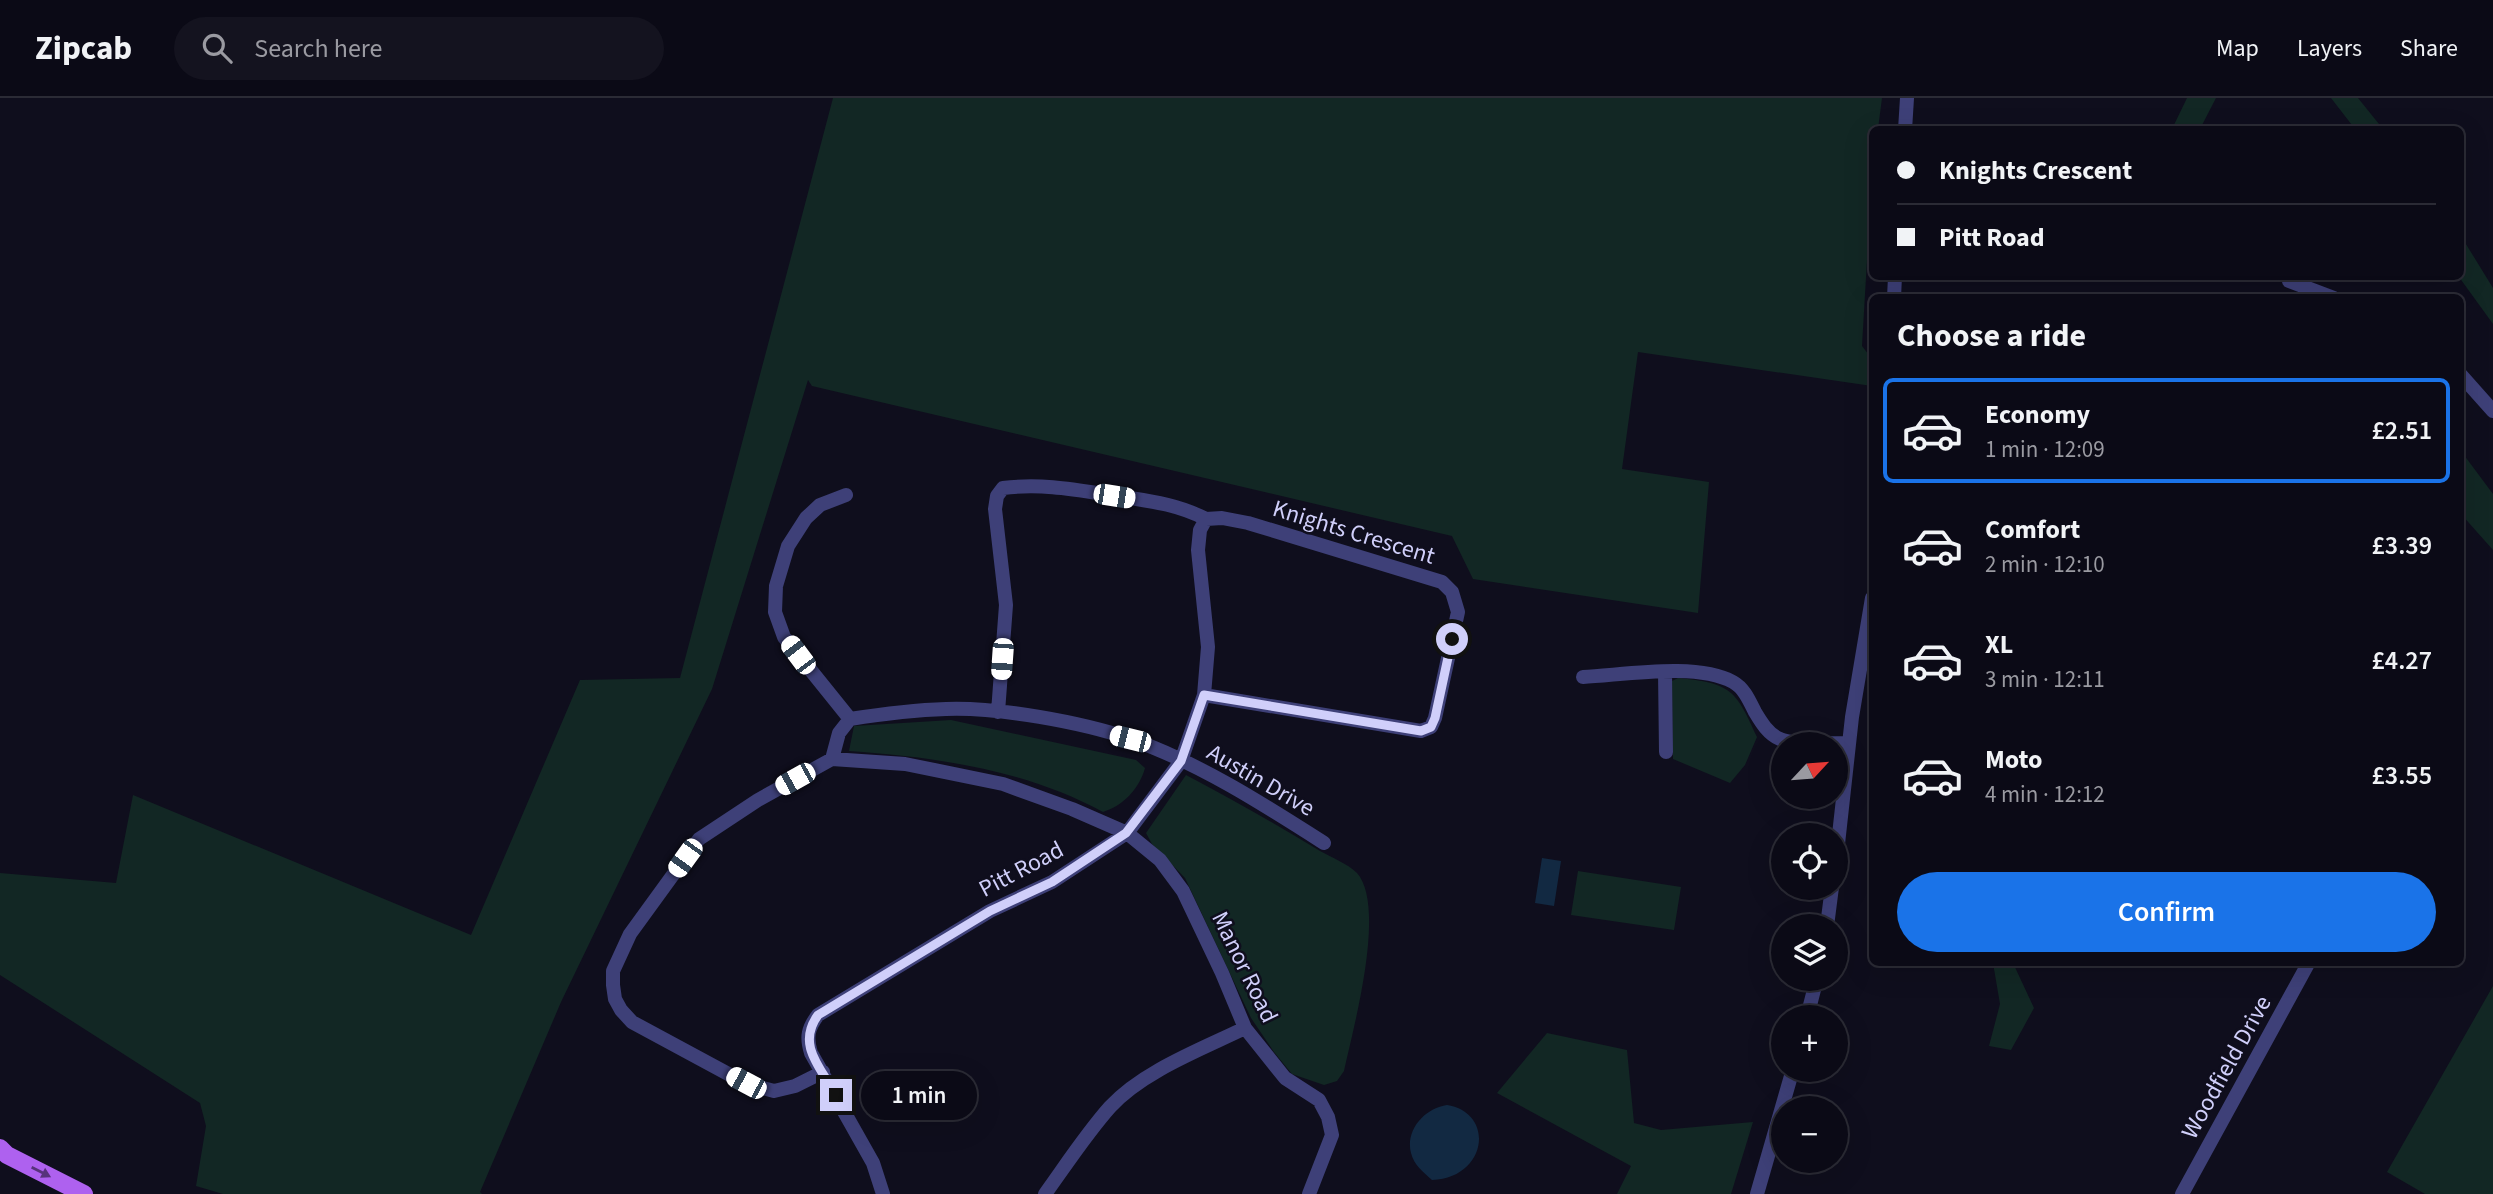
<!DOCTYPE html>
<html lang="en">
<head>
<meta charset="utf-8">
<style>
	:root { --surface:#0b0a16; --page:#14131f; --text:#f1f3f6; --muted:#9a9aa1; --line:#2b2b35; --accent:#1a73e8 }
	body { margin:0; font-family:"Source Sans 3",sans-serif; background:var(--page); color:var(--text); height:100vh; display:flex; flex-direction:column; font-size:26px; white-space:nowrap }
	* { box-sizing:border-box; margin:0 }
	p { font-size:23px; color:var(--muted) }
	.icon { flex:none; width:38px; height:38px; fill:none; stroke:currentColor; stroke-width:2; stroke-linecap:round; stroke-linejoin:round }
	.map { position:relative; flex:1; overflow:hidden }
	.drawer { position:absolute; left:1869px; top:196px; width:595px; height:672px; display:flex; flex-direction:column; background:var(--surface); border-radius:10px; box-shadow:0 7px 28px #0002,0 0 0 2px var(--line) }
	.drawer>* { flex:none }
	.guide { position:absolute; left:1869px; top:28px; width:595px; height:154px; border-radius:10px; box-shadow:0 7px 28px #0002,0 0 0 2px var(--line); display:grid; align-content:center; height:154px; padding:0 28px; background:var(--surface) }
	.needle { width:46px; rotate:64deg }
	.fabs { position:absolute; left:1771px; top:634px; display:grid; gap:14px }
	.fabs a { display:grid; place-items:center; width:77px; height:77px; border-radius:50%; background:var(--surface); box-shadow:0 7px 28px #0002,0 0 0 2px var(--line); font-size:35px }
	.end { position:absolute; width:32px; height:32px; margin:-16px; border:9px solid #d0cffa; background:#111; box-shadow:0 0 0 4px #111 }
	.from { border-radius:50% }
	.bubble { position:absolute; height:49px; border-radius:24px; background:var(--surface); box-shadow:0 7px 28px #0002,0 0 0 2px var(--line); font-size:23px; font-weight:600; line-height:49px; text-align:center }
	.car { position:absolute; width:21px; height:42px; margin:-21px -10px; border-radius:9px; box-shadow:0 0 5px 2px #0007; background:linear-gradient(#fff 24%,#345 0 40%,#fff 0 76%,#345 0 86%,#fff 0) }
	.guide b { display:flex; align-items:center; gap:24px; height:66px; font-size:26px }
	.guide b+b { border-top:2px solid var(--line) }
	.guide i { width:18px; height:18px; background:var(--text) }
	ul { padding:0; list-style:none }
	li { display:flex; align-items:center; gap:21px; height:105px; margin:0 14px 10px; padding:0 14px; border:4px solid transparent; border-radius:10px }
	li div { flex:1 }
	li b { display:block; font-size:26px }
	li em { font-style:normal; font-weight:600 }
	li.on { border-color:var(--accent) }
	li>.icon { width:63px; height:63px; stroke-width:1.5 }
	h2 { padding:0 28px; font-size:32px; line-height:84px }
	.button { display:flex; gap:14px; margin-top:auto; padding:14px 28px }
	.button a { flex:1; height:80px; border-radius:42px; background:var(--accent); color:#fff; font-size:28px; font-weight:600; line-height:80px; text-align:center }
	header { display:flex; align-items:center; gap:42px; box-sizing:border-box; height:98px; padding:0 35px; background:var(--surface); border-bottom:2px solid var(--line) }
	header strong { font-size:33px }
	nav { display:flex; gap:38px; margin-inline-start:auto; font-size:24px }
	.search { width:490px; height:63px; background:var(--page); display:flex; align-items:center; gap:18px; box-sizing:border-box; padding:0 24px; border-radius:38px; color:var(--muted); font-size:26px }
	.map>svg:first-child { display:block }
	.green { fill:#122724 }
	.water { fill:#122942 }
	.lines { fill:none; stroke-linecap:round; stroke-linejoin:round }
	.street { stroke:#3e4078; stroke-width:14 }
	.primary { stroke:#ae61ef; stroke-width:18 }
	.oneway { fill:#57337b }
	.route { stroke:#d0cffa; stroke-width:9 }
	.labels { text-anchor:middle; stroke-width:5; stroke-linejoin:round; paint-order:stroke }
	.street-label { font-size:24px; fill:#d0cffa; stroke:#0f0e1d }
</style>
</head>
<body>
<header>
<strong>Zipcab</strong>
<div class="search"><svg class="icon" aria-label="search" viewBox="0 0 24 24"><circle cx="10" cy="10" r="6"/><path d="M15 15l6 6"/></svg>Search here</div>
<nav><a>Map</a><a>Layers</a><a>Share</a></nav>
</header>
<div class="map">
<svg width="2493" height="1096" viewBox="0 0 2493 1096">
	<rect width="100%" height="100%" fill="#0f0e1d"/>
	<!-- green -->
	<path class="green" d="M833,0H1882L1878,31L1872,32V76L1862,248L1872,261V288L1638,254L1622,371L1709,384L1698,515L1473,481L1452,438L812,288L808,282L712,591L561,904L480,1094L482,1096H223L196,1088L206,1028L200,1005L0,877V775L116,785L133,697L471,837L580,582L680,580Z
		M2187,0H2216L2200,31H2172Z
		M2331,0H2358L2383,31H2355Z
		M2461,138L2493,190V226L2459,179Z
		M2461,353L2493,396V452L2461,416Z
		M1678,580C1731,585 1736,592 1757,639L1745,667L1730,685L1673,661L1672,583Z
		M951,622L1136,662L1145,670C1139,691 1124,707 1103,714C1026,672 936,659 849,653L854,628Z
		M1186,677C1231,701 1276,726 1320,753C1331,759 1348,766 1357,775C1387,809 1353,931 1344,973L1337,983L1324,987L1292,976L1274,954L1251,920L1185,780L1152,746L1146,735Z
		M1578,773L1681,789L1674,832L1571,817Z
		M1993,865H2013L2034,910L2011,952L1989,948L2000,906Z
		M2493,888V1096H2425L2387,1074Z
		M1547,935L1627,952L1634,1025L1661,1032L1753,1024L1731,1096H1617L1631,1068L1497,995Z"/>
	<!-- water -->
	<path class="water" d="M1542,760L1561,763L1554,808L1535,805Z
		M1447,1007C1496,1015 1487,1080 1432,1082C1423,1074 1414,1067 1411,1055C1405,1032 1425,1010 1447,1007Z"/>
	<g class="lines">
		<!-- street -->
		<path class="street" d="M1905,32L1907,0
			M2290,178L2289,183L2334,200
			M1894,200L1895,178
			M2460,276L2493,313
			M846,397L820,407L806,420L788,448L776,488L775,514L784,539L850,621
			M1665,574L1666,654
			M1583,579C1624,577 1697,564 1733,584C1744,590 1749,602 1755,614C1761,624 1768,636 1780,641C1792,647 1834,645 1849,645
			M1204,597L1421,633L1431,629L1435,620L1458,514L1452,494L1442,484L1248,425L1222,420L1206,421
			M998,614L1006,507L995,411L997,398L1003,390C1043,385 1077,392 1117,398C1149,403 1177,406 1206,421
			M832,661L839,635L850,621C882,616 914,612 946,611C998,609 1081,624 1131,641C1199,665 1263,706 1324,745
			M1836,764L1852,619L1872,500
			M1827,828L1832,789
			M1807,919L1817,880
			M823,974L795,988L774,993L745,985L632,924L621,912L615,901L613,887V873L630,836L699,741L758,702L832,661L905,666L1003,686L1072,711L1127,735L1160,762L1183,793L1222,875L1245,930L1285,980L1319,1002L1328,1019L1332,1037L1309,1096
			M883,1096L873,1065L811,955C806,939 808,930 818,917L990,813L1052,784L1127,735L1181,663L1204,597L1208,549L1198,452L1200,432L1206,421
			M1045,1096C1066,1067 1086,1036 1110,1009C1143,973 1202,951 1245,930
			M1757,1096L1793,971
			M2182,1096L2309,864"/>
		<!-- primary -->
		<path class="primary" d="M0,1050L7,1057L84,1096"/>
	</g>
	<!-- one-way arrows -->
	<defs><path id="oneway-solid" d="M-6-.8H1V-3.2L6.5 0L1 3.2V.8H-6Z" transform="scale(1.75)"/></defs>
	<use class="oneway" href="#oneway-solid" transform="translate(41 1074) rotate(27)"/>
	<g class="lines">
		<!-- route -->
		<path class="route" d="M836,997C821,970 796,947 818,917L990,813L1052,784L1126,735L1181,663L1204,597L1421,633L1431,629L1435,620L1452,541"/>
	</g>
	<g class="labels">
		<!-- street labels -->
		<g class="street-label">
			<text transform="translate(1354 434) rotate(17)" y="8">Knights Crescent</text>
			<text transform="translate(1261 682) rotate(30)" y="8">Austin Drive</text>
			<text transform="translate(1021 771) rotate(-28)" y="8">Pitt Road</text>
			<text transform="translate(1245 869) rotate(64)" y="8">Manor Road</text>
			<text transform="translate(2226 969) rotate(-61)" y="8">Woodfield Drive</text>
		</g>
	</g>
</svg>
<div class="fabs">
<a><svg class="needle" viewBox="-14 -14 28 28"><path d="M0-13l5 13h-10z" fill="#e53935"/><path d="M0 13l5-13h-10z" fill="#9a9aa1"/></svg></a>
<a><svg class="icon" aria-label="locate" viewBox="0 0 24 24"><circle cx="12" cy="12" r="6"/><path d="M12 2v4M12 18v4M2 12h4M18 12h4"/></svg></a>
<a><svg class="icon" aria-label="layers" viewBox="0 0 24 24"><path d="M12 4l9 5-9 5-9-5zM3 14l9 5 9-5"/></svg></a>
<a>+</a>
<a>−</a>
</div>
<i class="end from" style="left:1452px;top:541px"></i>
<i class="end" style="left:836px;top:997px"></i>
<div class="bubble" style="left:861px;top:973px;width:116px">1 min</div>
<i class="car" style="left:1114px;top:398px;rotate:99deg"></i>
<i class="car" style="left:798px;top:557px;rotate:323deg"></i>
<i class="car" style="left:1002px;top:561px;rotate:184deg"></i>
<i class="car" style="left:1130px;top:641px;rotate:284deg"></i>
<i class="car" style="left:795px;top:681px;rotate:241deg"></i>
<i class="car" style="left:685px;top:760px;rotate:216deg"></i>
<i class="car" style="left:746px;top:985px;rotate:298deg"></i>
<div class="guide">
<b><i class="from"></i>Knights Crescent</b>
<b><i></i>Pitt Road</b>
</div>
<section class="drawer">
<h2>Choose a ride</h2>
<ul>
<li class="on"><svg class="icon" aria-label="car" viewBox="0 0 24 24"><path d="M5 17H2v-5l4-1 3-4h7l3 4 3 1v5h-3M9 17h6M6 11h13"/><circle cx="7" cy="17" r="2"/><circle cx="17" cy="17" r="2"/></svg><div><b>Economy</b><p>1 min · 12:09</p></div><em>£2.51</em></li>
<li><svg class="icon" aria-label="car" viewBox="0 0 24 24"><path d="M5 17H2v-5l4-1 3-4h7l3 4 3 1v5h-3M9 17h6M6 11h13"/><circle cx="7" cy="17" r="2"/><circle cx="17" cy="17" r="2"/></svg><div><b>Comfort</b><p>2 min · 12:10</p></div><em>£3.39</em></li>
<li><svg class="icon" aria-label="car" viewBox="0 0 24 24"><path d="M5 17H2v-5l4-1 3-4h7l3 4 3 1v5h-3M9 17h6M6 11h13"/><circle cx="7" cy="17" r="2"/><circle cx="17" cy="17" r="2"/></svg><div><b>XL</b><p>3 min · 12:11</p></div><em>£4.27</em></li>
<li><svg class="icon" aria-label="car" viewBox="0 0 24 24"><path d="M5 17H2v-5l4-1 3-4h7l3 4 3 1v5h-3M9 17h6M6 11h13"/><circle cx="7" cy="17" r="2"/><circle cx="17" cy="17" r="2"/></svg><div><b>Moto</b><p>4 min · 12:12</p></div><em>£3.55</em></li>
</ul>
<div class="button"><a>Confirm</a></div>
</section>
</div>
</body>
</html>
